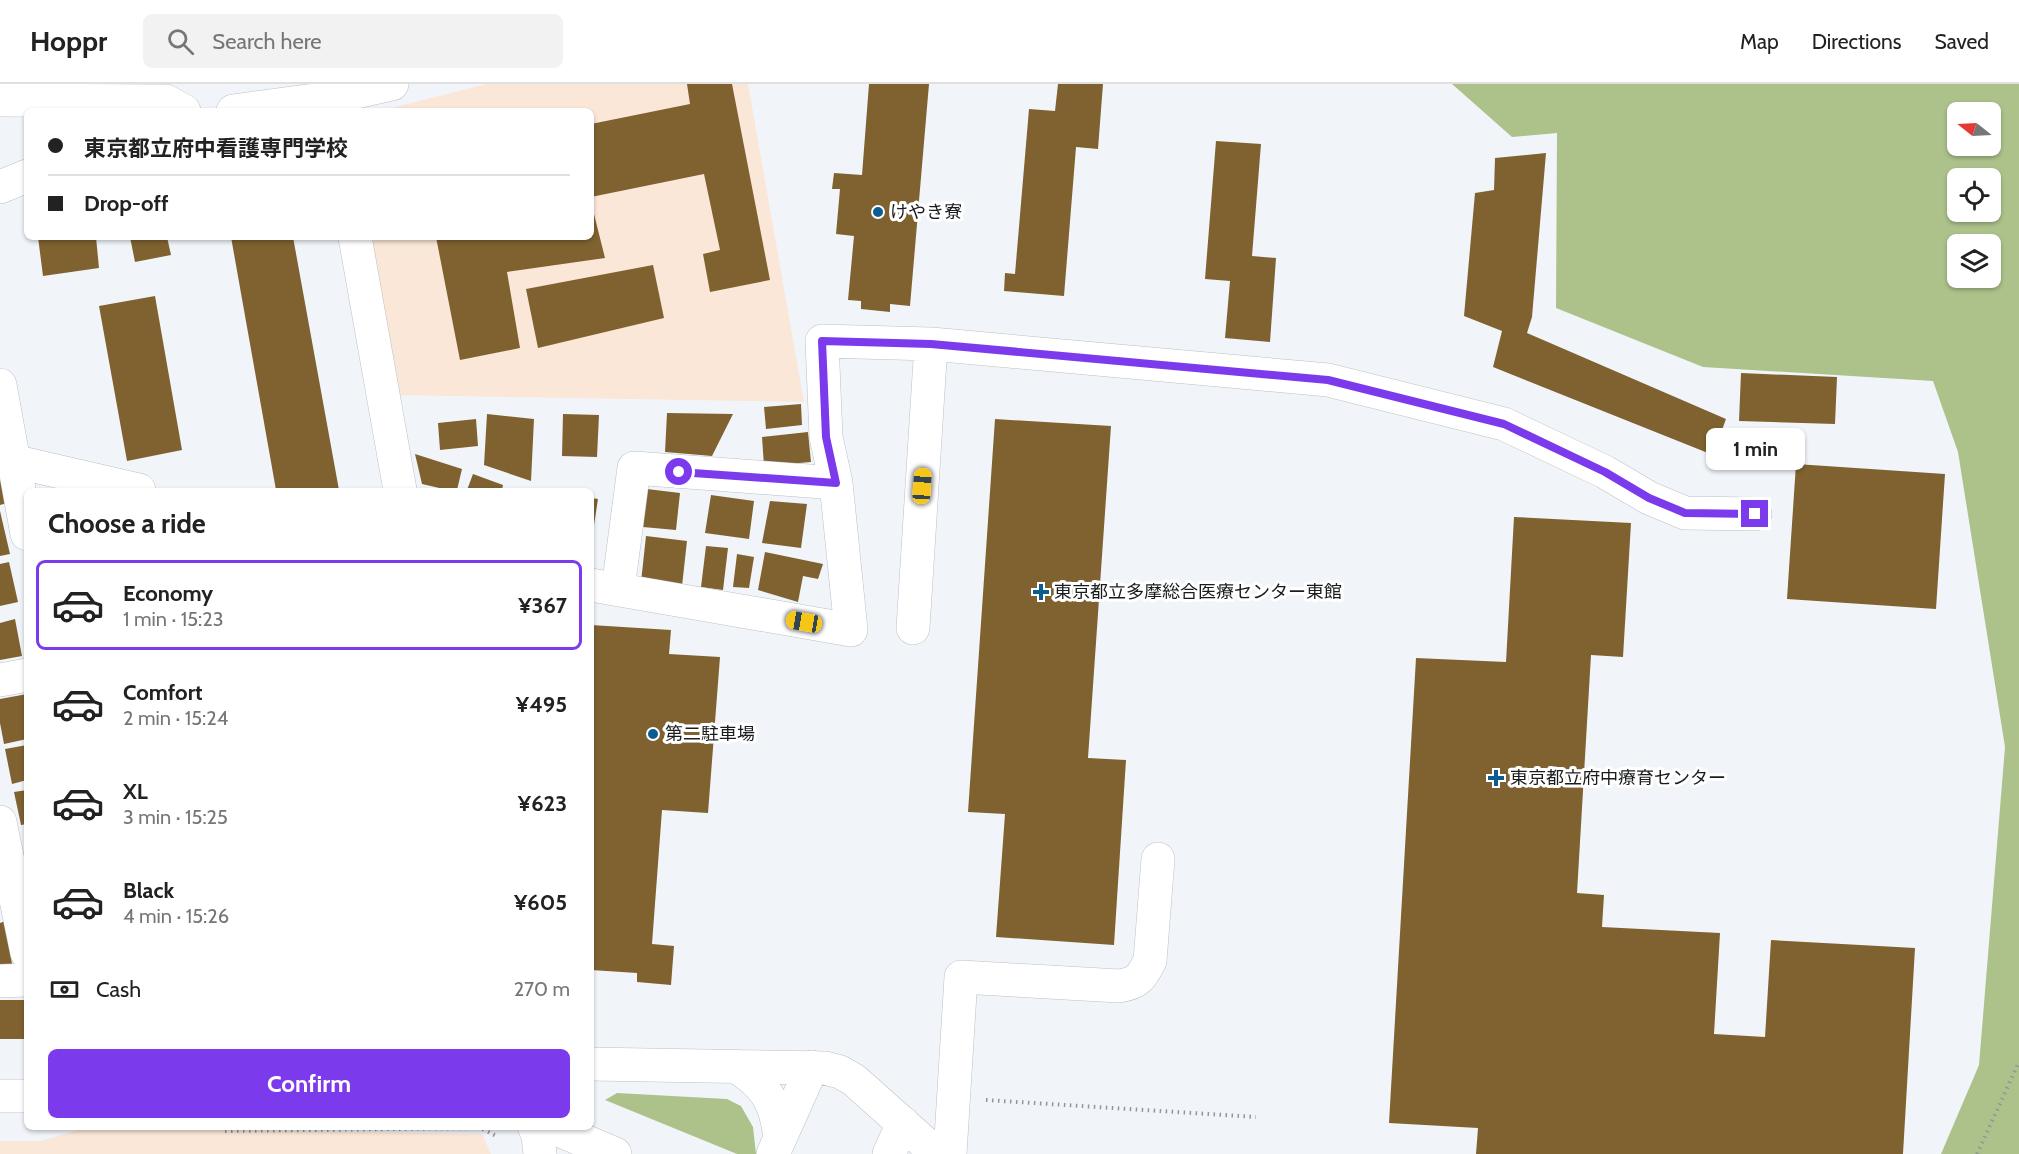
<!DOCTYPE html>
<html lang="en">
<head>
<meta charset="utf-8">
<style>
	:root { --surface:#fff; --page:#f2f2f2; --text:#222; --muted:#767676; --line:#e0e0e0; --accent:#7c3aed }
	body { margin:0; font-family:Cabin,"Noto Sans JP",sans-serif; background:var(--page); color:var(--text); height:100vh; display:flex; flex-direction:column; font-size:22px; white-space:nowrap }
	* { box-sizing:border-box; margin:0 }
	p { font-size:20px; color:var(--muted) }
	.icon { flex:none; width:33px; height:33px; fill:none; stroke:currentColor; stroke-width:2; stroke-linecap:round; stroke-linejoin:round }
	.map { position:relative; flex:1; overflow:hidden }
	.panel { position:absolute; left:24px; top:404px; width:570px; height:642px; display:flex; flex-direction:column; background:var(--surface); border-radius:9px; box-shadow:0 2px 4px #0004 }
	.panel>* { flex:none }
	.hud { position:absolute; left:24px; top:24px; width:570px; height:132px; border-radius:9px; box-shadow:0 2px 4px #0004; display:grid; align-content:center; height:132px; padding:0 24px; background:var(--surface) }
	.needle { width:39px; rotate:288deg }
	.buttons { position:absolute; left:1947px; top:18px; display:grid; gap:12px }
	.buttons a { display:grid; place-items:center; width:54px; height:54px; border-radius:9px; background:var(--surface); box-shadow:0 2px 4px #0004; font-size:30px }
	.end { position:absolute; width:27px; height:27px; margin:-14px; border:8px solid #7c3aed; background:#fff; box-shadow:0 0 0 3px #fff }
	.from { border-radius:50% }
	.bubble { position:absolute; height:42px; border-radius:9px; background:var(--surface); box-shadow:0 2px 4px #0004; font-size:20px; font-weight:700; line-height:42px; text-align:center }
	.car { position:absolute; width:18px; height:36px; margin:-18px -9px; border-radius:8px; box-shadow:0 0 4px 2px #0007; background:linear-gradient(#f5c518 24%,#345 0 40%,#f5c518 0 76%,#345 0 86%,#f5c518 0) }
	.hud b { display:flex; align-items:center; gap:21px; height:57px; font-size:22px }
	.hud b+b { border-top:2px solid var(--line) }
	.hud i { width:15px; height:15px; background:var(--text) }
	ul { padding:0; list-style:none }
	li { display:flex; align-items:center; gap:18px; height:90px; margin:0 12px 9px; padding:0 12px; border:3px solid transparent; border-radius:9px }
	li div { flex:1 }
	li b { display:block; font-size:22px }
	li em { font-style:normal; font-weight:700 }
	li.current { border-color:var(--accent) }
	li>.icon { width:54px; height:54px; stroke-width:1.5 }
	h2 { padding:0 24px; font-size:27px; line-height:72px }
	.pay { display:flex; align-items:center; gap:15px; height:66px; padding:0 24px; font-size:22px }
	.pay p { margin-inline-start:auto }
	.button { display:flex; gap:12px; margin-top:auto; padding:12px 24px }
	.button a { flex:1; height:69px; border-radius:9px; background:var(--accent); color:#fff; font-size:24px; font-weight:700; line-height:69px; text-align:center }
	header { display:flex; align-items:center; gap:36px; box-sizing:border-box; height:84px; padding:0 30px; background:var(--surface); border-bottom:2px solid var(--line) }
	header strong { font-size:28px }
	nav { display:flex; gap:33px; margin-inline-start:auto; font-size:21px }
	.search { width:420px; height:54px; background:var(--page); display:flex; align-items:center; gap:15px; box-sizing:border-box; padding:0 21px; border-radius:9px; color:var(--muted); font-size:22px }
	.map>svg:first-child { display:block }
	.education { fill:#fae7d7 }
	.forest { fill:#adc28b; fill-rule:evenodd }
	.building { fill:#7f6230 }
	.lines { fill:none; stroke-linecap:round; stroke-linejoin:round }
	.minor-casing { stroke:#bcc0c5; stroke-width:34 }
	.path { stroke:#929598; stroke-width:4; stroke-dasharray:1.5 4.5; stroke-linecap:butt }
	.minor { stroke:#fff; stroke-width:33 }
	.route { stroke:#7c3aed; stroke-width:8 }
	.poi-dot { fill:#0b5d8f; stroke:#fff; stroke-width:2 }
	.labels { text-anchor:middle; stroke-width:6; stroke-linejoin:round; paint-order:stroke }
	.poi-label { font-size:18px; fill:#191b1c; stroke:#fff; text-anchor:start }
</style>
</head>
<body>
<header>
<strong>Hoppr</strong>
<div class="search"><svg class="icon" aria-label="search" viewBox="0 0 24 24"><circle cx="10" cy="10" r="6"/><path d="M15 15l6 6"/></svg>Search here</div>
<nav><a>Map</a><a>Directions</a><a>Saved</a></nav>
</header>
<div class="map">
<svg width="2019" height="1070" viewBox="0 0 2019 1070">
	<rect width="100%" height="100%" fill="#f1f5fa"/>
	<!-- education -->
	<path class="education" d="M487,0H748L804,318L390,311L364,153H591V27H379Z
		M84,1044L482,1050L491,1070H0V1057H41Z"/>
	<!-- forest -->
	<path class="forest" d="M1452,0H2019V1070H1941L1979,981L2005,663L1958,368L1933,297L1703,283L1556,224L1557,49L1512,53ZM1958,28H1990V62H1958ZM1958,94H1990V128H1958ZM1958,160H1990V194H1958Z
		M617,1009L727,1015L741,1022L753,1043L756,1070H737L605,1016Z"/>
	<!-- building -->
	<path class="building" d="M687,0H732L770,196L710,208L703,170L720,166L704,90L591,113V40L690,20Z
		M869,0H929L910,222L890,220V228L861,225V217L848,216L854,152L836,150L840,105H832L834,89L862,91Z
		M1058,0H1103L1098,65L1076,63L1064,212L1004,207L1005,189L1015,190L1029,25L1055,27Z
		M1216,57L1261,60L1252,172L1276,174L1270,258L1225,254L1230,197L1205,195Z
		M1546,69L1532,233L1527,249L1726,335L1713,371L1493,283L1502,247L1464,232L1475,109L1494,106L1495,74Z
		M591,118L605,174L507,188L520,264L460,276L436,153H591Z
		M38,153H96L99,184L43,192Z
		M130,153H167L171,171L135,178Z
		M231,153H293L339,406H276Z
		M653,181L664,234L538,264L526,205Z
		M155,212L182,366L127,377L99,222Z
		M1741,289L1837,293L1835,340L1739,337Z
		M801,320L802,341L766,345L764,323Z
		M667,329L733,330L712,372L665,368Z
		M487,330L534,335L531,397L484,381Z
		M563,330L599,331L597,373L562,372Z
		M476,335L478,362L440,366L438,339Z
		M995,335L1111,342L1088,674L1126,676L1114,861L996,853L1005,730L968,728Z
		M808,348L811,378L764,382L762,353Z
		M415,370L462,385L457,406H448L422,400Z
		M1796,380L1945,390L1936,525L1787,515Z
		M473,390L503,401L502,406H467Z
		M5,394L11,418L0,421V395Z
		M647,405L680,409L676,446L643,443Z
		M711,411L754,417L749,455L705,449Z
		M591,414L598,415L592,454H591Z
		M770,417L807,420L801,464L762,459Z
		M0,427L10,470L0,472Z
		M1514,433L1631,439L1623,573L1591,571L1577,809L1604,811L1602,843L1720,849L1714,950L1765,953L1771,856L1915,864L1903,1070H1476L1478,1044L1389,1039L1416,574L1506,578Z
		M646,452L687,457L682,502L641,498Z
		M706,462L728,464L723,506L701,503Z
		M765,468L823,480L818,495L803,492L798,518L758,506Z
		M737,470L754,473L749,504L733,503Z
		M9,478L18,518L0,522V480Z
		M15,535L22,572L0,576V539Z
		M591,541L671,546L669,570L720,573L708,729L662,726L652,860L674,862L671,901L637,898V889L591,886Z
		M27,610V655L4,660L0,639V615Z
		M27,661V696L12,700L5,665Z
		M27,706V740L21,741L14,708Z
		M5,837L12,880L0,881V839Z
		M0,916H27V955H0Z"/>
	<g class="lines">
		<defs>
			<path id="minor" d="M0,16L166,17L184,27
				M233,27L330,14L392,0
				M0,103L27,92
				M355,153L400,406
				M0,301L27,450
				M0,374L139,406
				M591,501L851,546L836,399L826,353L822,257L931,260L1328,296L1504,340L1605,388L1649,414L1685,429L1755,430
				M618,505L634,384L836,399
				M913,544L931,260
				M0,596L27,591
				M0,738L27,869
				M0,897L27,896
				M591,980L825,984L840,988L854,996L937,1070
				M735,982C766,1001 776,1018 780,1054
				M0,1012H27
				M534,1042L538,1052L540,1070
				M554,1044L615,1070
				M773,1070L812,983
				M889,1070L903,1039
				M950,1070L961,893L1119,902C1138,899 1141,894 1150,877L1158,775"/>
		</defs>
		<!-- minor casing -->
		<use href="#minor" class="minor-casing"/>
		<!-- path -->
		<path class="path" d="M986,1016L1256,1033
			M224,1042V1047L481,1044L496,1052
			M1977,1070L2019,978"/>
		<!-- minor -->
		<use href="#minor" class="minor"/>
	</g>
	<g class="lines">
		<!-- route -->
		<path class="route" d="M679,388L836,399L826,353L822,257L931,260L1328,296L1504,340L1605,388L1649,414L1685,429L1755,430"/>
	</g>
	<!-- markers -->
	<g class="poi-dot">
		<circle cx="878" cy="128" r="6"/>
		<path d="M1038 499h6v6h6v6h-6v6h-6v-6h-6v-6h6z"/>
		<circle cx="653" cy="650" r="6"/>
		<path d="M1493 685h6v6h6v6h-6v6h-6v-6h-6v-6h6z"/>
	</g>
	<g class="labels">
		<!-- poi labels -->
		<g class="poi-label">
			<text x="890" y="134">けやき寮</text>
			<text x="1054" y="514">東京都立多摩総合医療センター東館</text>
			<text x="665" y="656">第二駐車場</text>
			<text x="1510" y="700">東京都立府中療育センター</text>
		</g>
	</g>
</svg>
<div class="buttons">
<a><svg class="needle" viewBox="-14 -14 28 28"><path d="M0-13l5 13h-10z" fill="#e53935"/><path d="M0 13l5-13h-10z" fill="#767676"/></svg></a>
<a><svg class="icon" aria-label="locate" viewBox="0 0 24 24"><circle cx="12" cy="12" r="6"/><path d="M12 2v4M12 18v4M2 12h4M18 12h4"/></svg></a>
<a><svg class="icon" aria-label="layers" viewBox="0 0 24 24"><path d="M12 4l9 5-9 5-9-5zM3 14l9 5 9-5"/></svg></a>
</div>
<i class="end from" style="left:679px;top:388px"></i>
<i class="end" style="left:1755px;top:430px"></i>
<div class="bubble" style="left:1706px;top:344px;width:99px">1 min</div>
<i class="car" style="left:922px;top:402px;rotate:4deg"></i>
<i class="car" style="left:804px;top:538px;rotate:280deg"></i>
<div class="hud">
<b><i class="from"></i>東京都立府中看護専門学校</b>
<b><i></i>Drop-off</b>
</div>
<section class="panel">
<h2>Choose a ride</h2>
<ul>
<li class="current"><svg class="icon" aria-label="car" viewBox="0 0 24 24"><path d="M5 17H2v-5l4-1 3-4h7l3 4 3 1v5h-3M9 17h6M6 11h13"/><circle cx="7" cy="17" r="2"/><circle cx="17" cy="17" r="2"/></svg><div><b>Economy</b><p>1 min · 15:23</p></div><em>¥367</em></li>
<li><svg class="icon" aria-label="car" viewBox="0 0 24 24"><path d="M5 17H2v-5l4-1 3-4h7l3 4 3 1v5h-3M9 17h6M6 11h13"/><circle cx="7" cy="17" r="2"/><circle cx="17" cy="17" r="2"/></svg><div><b>Comfort</b><p>2 min · 15:24</p></div><em>¥495</em></li>
<li><svg class="icon" aria-label="car" viewBox="0 0 24 24"><path d="M5 17H2v-5l4-1 3-4h7l3 4 3 1v5h-3M9 17h6M6 11h13"/><circle cx="7" cy="17" r="2"/><circle cx="17" cy="17" r="2"/></svg><div><b>XL</b><p>3 min · 15:25</p></div><em>¥623</em></li>
<li><svg class="icon" aria-label="car" viewBox="0 0 24 24"><path d="M5 17H2v-5l4-1 3-4h7l3 4 3 1v5h-3M9 17h6M6 11h13"/><circle cx="7" cy="17" r="2"/><circle cx="17" cy="17" r="2"/></svg><div><b>Black</b><p>4 min · 15:26</p></div><em>¥605</em></li>
</ul>
<div class="pay"><svg class="icon" aria-label="cash" viewBox="0 0 24 24"><path d="M3 7h18v10H3z"/><circle cx="12" cy="12" r="2"/></svg>Cash<p>270 m</p></div>
<div class="button"><a>Confirm</a></div>
</section>
</div>
</body>
</html>
